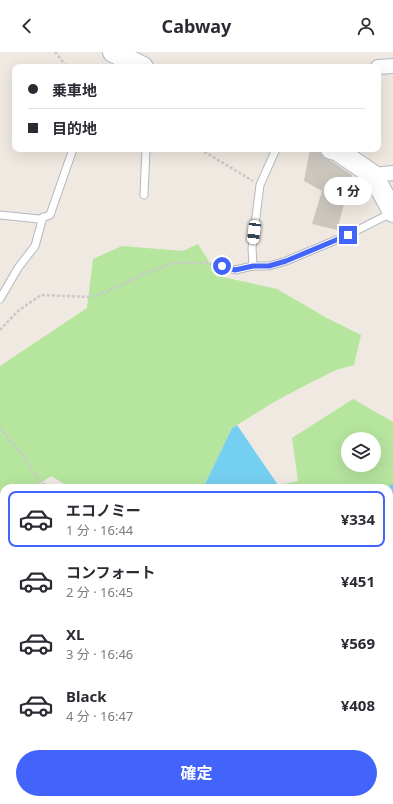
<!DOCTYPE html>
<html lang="ja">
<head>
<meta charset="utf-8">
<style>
	:root { --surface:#fff; --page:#f7f7f7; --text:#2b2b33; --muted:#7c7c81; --line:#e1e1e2; --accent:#4264fb }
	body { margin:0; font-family:"Noto Sans","Noto Sans JP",sans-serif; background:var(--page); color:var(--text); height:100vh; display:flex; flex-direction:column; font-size:15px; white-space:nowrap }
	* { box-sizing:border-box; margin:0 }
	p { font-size:13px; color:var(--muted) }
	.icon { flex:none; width:22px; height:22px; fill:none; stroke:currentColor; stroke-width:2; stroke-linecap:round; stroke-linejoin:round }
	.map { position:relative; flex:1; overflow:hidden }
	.sheet { position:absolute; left:0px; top:432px; width:393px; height:320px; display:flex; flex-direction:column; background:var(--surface); border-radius:12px 12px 0 0; box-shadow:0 4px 16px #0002 }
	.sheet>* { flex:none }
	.hud { position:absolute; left:12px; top:12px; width:369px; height:88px; border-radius:8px; box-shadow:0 4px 16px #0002; display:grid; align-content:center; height:88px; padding:0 16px; background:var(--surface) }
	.controls { position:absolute; left:341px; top:380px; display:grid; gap:8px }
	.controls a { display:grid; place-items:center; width:40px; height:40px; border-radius:50%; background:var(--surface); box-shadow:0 4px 16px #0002; font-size:20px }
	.end { position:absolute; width:18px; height:18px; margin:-9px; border:5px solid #4264fb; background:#fff; box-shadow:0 0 0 2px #fff }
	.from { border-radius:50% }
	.bubble { position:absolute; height:28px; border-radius:14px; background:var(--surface); box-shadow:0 4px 16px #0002; font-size:13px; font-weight:700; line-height:28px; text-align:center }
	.car { position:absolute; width:12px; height:24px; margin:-12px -6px; border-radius:5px; box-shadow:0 0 3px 1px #0007; background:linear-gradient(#fff 24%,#345 0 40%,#fff 0 76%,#345 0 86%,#fff 0) }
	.hud b { display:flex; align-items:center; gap:14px; height:38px; font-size:15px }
	.hud b+b { border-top:1px solid var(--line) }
	.hud i { width:10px; height:10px; background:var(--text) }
	ul { padding:7px 0 0; list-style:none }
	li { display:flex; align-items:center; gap:12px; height:56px; margin:0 8px 6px; padding:0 8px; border:2px solid transparent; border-radius:8px }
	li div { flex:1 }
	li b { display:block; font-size:15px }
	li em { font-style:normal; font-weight:700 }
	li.on { border-color:var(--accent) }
	li>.icon { width:36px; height:36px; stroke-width:1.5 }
	.button { display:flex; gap:8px; margin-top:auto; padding:8px 16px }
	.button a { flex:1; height:46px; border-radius:24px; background:var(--accent); color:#fff; font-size:16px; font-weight:700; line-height:46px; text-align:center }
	header { display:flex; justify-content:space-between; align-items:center; height:52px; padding:0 16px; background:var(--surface); font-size:18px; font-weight:700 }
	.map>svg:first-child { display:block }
	.green { fill:#b6e59e; fill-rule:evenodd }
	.water { fill:#75cff0 }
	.building { fill:#cbc7bf }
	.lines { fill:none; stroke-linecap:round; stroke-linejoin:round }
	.service-casing { stroke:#b4b7c1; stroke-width:9 }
	.minor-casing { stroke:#b4b7c1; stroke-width:16 }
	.secondary-casing { stroke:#b4b7c1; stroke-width:22 }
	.path { stroke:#c9c9c9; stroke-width:2.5; stroke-dasharray:3 2; stroke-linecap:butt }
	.service { stroke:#fff; stroke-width:7 }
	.minor { stroke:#fff; stroke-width:14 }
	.secondary { stroke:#fff; stroke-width:20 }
	.route { stroke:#4264fb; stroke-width:5 }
</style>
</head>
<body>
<header><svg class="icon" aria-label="back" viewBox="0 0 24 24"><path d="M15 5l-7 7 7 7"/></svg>Cabway<svg class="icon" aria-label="person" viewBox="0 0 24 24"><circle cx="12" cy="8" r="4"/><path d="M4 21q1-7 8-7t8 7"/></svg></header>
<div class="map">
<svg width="393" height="752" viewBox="0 0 393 752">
	<rect width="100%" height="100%" fill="#efe9e1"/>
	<!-- green -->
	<path class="green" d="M198,192L218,224L277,237L325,265L361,283L354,313L336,318L308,332L274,350L232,376L203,436H71L51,424L33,436H4V456L0,460V314L87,256L93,207L122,194L183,199Z
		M353,347L393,370V433H390L387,436H264L298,429L292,386ZM348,387H374V413H348Z
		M393,498V568L389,576V499Z
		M0,618H4V701L0,698Z
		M389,659L393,662V691L389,705Z
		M4,740V748H385V752H0Z"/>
	<!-- water -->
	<path class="water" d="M237,373L278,433L264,436H203L232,376Z
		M391,432L393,433V498L389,499V436H387Z
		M0,698L4,701V740L0,749Z
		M143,748L172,750L174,752H130Z"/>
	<!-- building -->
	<path class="building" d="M310,97L320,100L323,105L333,110L352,123L337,178L312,172L322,139L304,129Z"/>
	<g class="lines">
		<defs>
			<path id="service" d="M144,143L146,97
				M0,163L39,167L50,163L73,97
				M222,214L235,218L253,214H269L286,209L348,183L393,160
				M253,214L252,196L260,133L276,97
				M0,247L18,216L35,194L43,165
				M389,602L393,601
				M0,608H4"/>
			<path id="minor" d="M378,15L393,14
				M373,123L393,121"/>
			<path id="secondary" d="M113,0L143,15
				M331,97L338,99L373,123L393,160"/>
		</defs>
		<!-- service casing -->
		<use href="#service" class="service-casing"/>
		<!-- minor casing -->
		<use href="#minor" class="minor-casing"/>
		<!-- secondary casing -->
		<use href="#secondary" class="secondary-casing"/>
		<!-- path -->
		<path class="path" d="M55,0L67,15
			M200,97L253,129
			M0,278L18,259L41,243L88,245L104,241L145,221L173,211H209L214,212
			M0,376L23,403L39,429L51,436
			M0,675L4,678
			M0,686L4,688
			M114,748L115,752"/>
		<!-- service -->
		<use href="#service" class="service"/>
		<!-- minor -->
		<use href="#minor" class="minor"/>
		<!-- secondary -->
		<use href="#secondary" class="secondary"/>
	</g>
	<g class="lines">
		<!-- route -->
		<path class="route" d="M222,214L235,218L253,214H269L286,209L348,183"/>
	</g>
</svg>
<div class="controls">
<a><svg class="icon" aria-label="layers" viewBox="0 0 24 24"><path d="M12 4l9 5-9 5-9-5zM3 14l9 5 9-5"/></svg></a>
</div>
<i class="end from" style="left:222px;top:214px"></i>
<i class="end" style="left:348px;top:183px"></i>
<div class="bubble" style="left:324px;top:125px;width:48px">1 分</div>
<i class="car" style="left:254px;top:180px;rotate:187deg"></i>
<div class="hud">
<b><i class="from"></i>乗車地</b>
<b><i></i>目的地</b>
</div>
<section class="sheet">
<ul>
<li class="on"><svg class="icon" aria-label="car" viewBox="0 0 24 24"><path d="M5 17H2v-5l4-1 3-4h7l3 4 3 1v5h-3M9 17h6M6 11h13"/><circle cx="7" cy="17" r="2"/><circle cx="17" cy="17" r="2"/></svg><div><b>エコノミー</b><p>1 分 · 16:44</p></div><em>¥334</em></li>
<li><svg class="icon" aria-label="car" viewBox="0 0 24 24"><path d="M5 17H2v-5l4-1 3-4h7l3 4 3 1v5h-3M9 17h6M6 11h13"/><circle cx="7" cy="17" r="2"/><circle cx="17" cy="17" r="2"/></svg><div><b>コンフォート</b><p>2 分 · 16:45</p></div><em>¥451</em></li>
<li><svg class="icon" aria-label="car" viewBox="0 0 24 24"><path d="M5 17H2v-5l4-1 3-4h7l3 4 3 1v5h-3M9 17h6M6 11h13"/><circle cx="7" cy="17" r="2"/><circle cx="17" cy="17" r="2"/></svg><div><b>XL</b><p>3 分 · 16:46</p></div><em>¥569</em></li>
<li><svg class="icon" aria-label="car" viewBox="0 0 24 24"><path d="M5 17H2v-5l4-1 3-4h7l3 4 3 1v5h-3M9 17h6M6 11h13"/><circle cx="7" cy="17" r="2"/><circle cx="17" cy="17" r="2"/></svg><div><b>Black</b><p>4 分 · 16:47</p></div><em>¥408</em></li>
</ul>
<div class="button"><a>確定</a></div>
</section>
</div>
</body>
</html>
